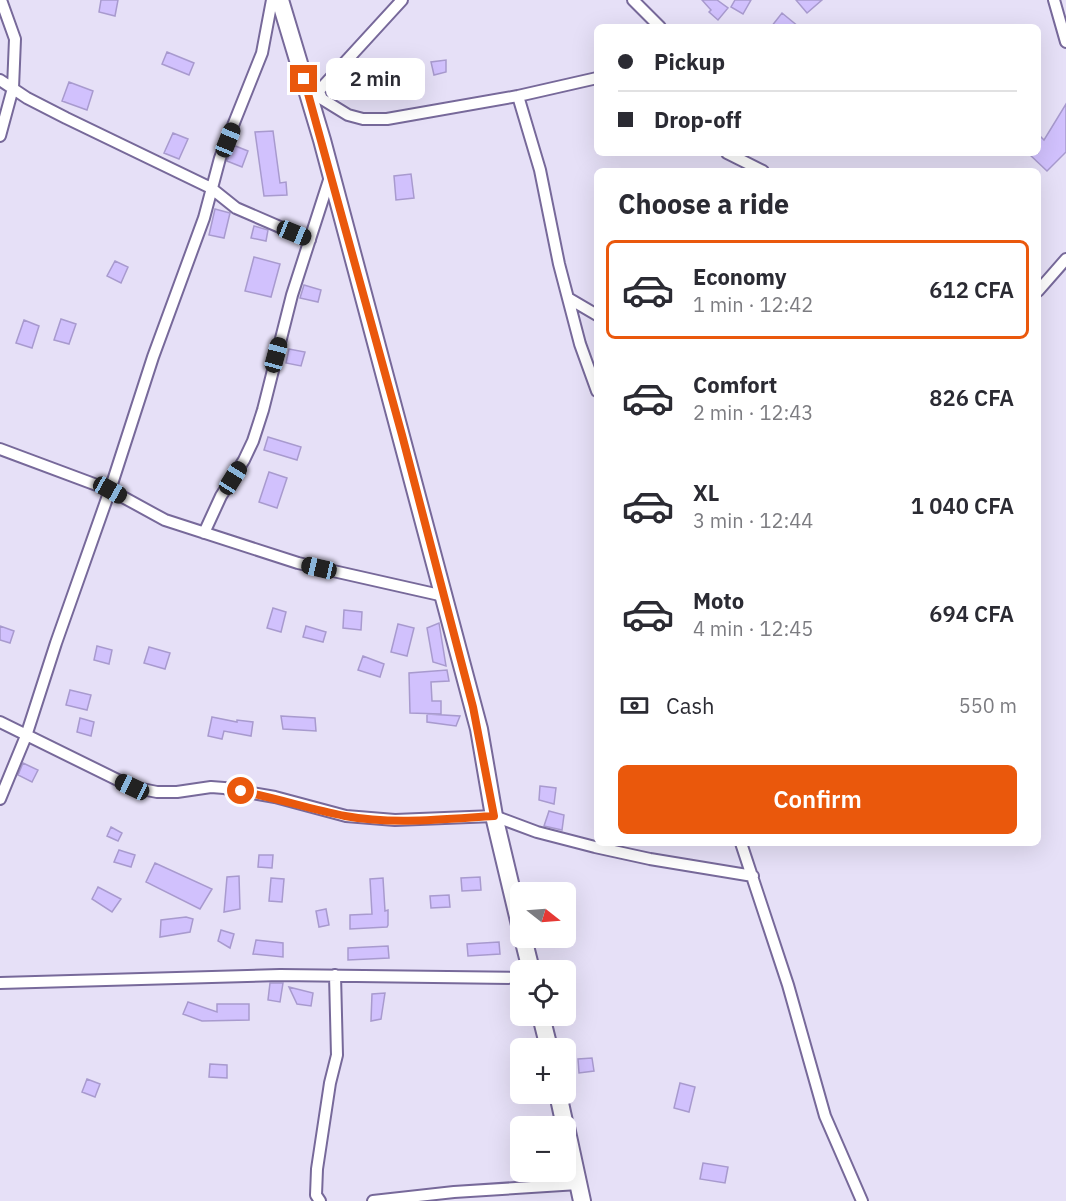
<!DOCTYPE html>
<html lang="en">
<head>
<meta charset="utf-8">
<style>
	:root { --surface:#fff; --page:#f2f2f3; --text:#2b2b33; --muted:#7c7c81; --line:#e1e1e2; --accent:#ea580c }
	body { margin:0; font-family:"IBM Plex Sans",sans-serif; background:var(--page); color:var(--text); height:100vh; display:flex; flex-direction:column; font-size:22px; white-space:nowrap }
	* { box-sizing:border-box; margin:0 }
	p { font-size:20px; color:var(--muted) }
	.icon { flex:none; width:33px; height:33px; fill:none; stroke:currentColor; stroke-width:2; stroke-linecap:round; stroke-linejoin:round }
	.map { position:relative; flex:1; overflow:hidden }
	.sheet { position:absolute; left:594px; top:168px; width:447px; height:678px; display:flex; flex-direction:column; background:var(--surface); border-radius:9px; box-shadow:0 6px 24px #0002 }
	.sheet>* { flex:none }
	.banner { position:absolute; left:594px; top:24px; width:447px; height:132px; border-radius:9px; box-shadow:0 6px 24px #0002; display:grid; align-content:center; height:132px; padding:0 24px; background:var(--surface) }
	.needle { width:39px; rotate:107deg }
	.fabs { position:absolute; left:510px; top:882px; display:grid; gap:12px }
	.fabs a { display:grid; place-items:center; width:66px; height:66px; border-radius:9px; background:var(--surface); box-shadow:0 6px 24px #0002; font-size:30px }
	.end { position:absolute; width:27px; height:27px; margin:-14px; border:8px solid #ea580c; background:#fff; box-shadow:0 0 0 3px #fff }
	.from { border-radius:50% }
	.bubble { position:absolute; height:42px; border-radius:9px; background:var(--surface); box-shadow:0 6px 24px #0002; font-size:20px; font-weight:600; line-height:42px; text-align:center }
	.car { position:absolute; width:18px; height:36px; margin:-18px -9px; border-radius:8px; box-shadow:0 0 4px 2px #0007; background:linear-gradient(#222 24%,#8ab4d8 0 40%,#222 0 76%,#8ab4d8 0 86%,#222 0) }
	.banner b { display:flex; align-items:center; gap:21px; height:57px; font-size:22px }
	.banner b+b { border-top:2px solid var(--line) }
	.banner i { width:15px; height:15px; background:var(--text) }
	ul { padding:0; list-style:none }
	li { display:flex; align-items:center; gap:18px; height:99px; margin:0 12px 9px; padding:0 12px; border:3px solid transparent; border-radius:9px }
	li div { flex:1 }
	li b { display:block; font-size:22px }
	li em { font-style:normal; font-weight:600 }
	li.on { border-color:var(--accent) }
	li>.icon { width:54px; height:54px; stroke-width:1.5 }
	h2 { padding:0 24px; font-size:27px; line-height:72px }
	.pay { display:flex; align-items:center; gap:15px; height:66px; padding:0 24px; font-size:22px }
	.pay p { margin-inline-start:auto }
	.cta { display:flex; gap:12px; margin-top:auto; padding:12px 24px }
	.cta a { flex:1; height:69px; border-radius:9px; background:var(--accent); color:#fff; font-size:24px; font-weight:600; line-height:69px; text-align:center }
	.map>svg:first-child { display:block }
	.building { fill:#d1c1fd; stroke:#a89ace; stroke-width:1.5 }
	.lines { fill:none; stroke-linecap:round; stroke-linejoin:round }
	.street-casing { stroke:#77699a; stroke-width:14 }
	.secondary-casing { stroke:#77699a; stroke-width:20 }
	.street { stroke:#fff; stroke-width:10 }
	.secondary { stroke:#fff; stroke-width:16 }
	.route { stroke:#ea580c; stroke-width:8 }
</style>
</head>
<body>
<div class="map">
<svg width="1066" height="1201" viewBox="0 0 1066 1201">
	<rect width="100%" height="100%" fill="#e6e0f7"/>
	<!-- building -->
	<path class="building" d="M101,0H118L115,16L99,12Z
		M702,0H717L728,8L718,20L709,12L711,10Z
		M735,0H751L743,14L731,7Z
		M796,0H822L807,13Z
		M782,13L799,27H771Z
		M167,52L194,63L189,75L162,64Z
		M446,60V72L434,75L431,62Z
		M69,82L93,91L87,110L62,101Z
		M1066,104V152L1047,171L1028,153H1038V134L1044,140Z
		M273,131L280,183L286,182L287,195L264,196L255,132Z
		M173,133L188,139L179,159L164,153Z
		M233,145L248,151L242,167L227,161Z
		M411,174L414,198L396,200L394,176Z
		M215,209L230,213L224,238L209,235Z
		M254,226L268,230L266,241L251,238Z
		M254,257L280,264L271,297L245,291Z
		M115,261L128,267L121,283L107,276Z
		M304,285L321,290L318,302L300,298Z
		M61,319L76,324L69,344L54,340Z
		M24,320L39,326L32,348L16,343Z
		M289,349L305,352L301,366L286,363Z
		M268,437L301,447L297,460L264,450Z
		M269,472L287,478L277,508L259,502Z
		M273,608L286,612L281,632L267,628Z
		M344,610L362,612L361,630L343,628Z
		M439,623L446,666L433,662L427,628Z
		M398,624L414,628L407,656L391,652Z
		M0,626L14,631L10,643L0,640Z
		M306,626L326,632L323,642L303,637Z
		M97,646L112,650L109,664L94,660Z
		M149,647L170,653L165,669L144,663Z
		M363,656L384,664L380,677L358,670Z
		M447,670L449,681L431,682L432,701H441V714L410,713L409,673Z
		M70,690L91,695L87,710L66,705Z
		M427,714L460,716L456,726L427,722Z
		M281,716L315,718L316,731L283,729Z
		M212,717L237,722V720L253,722L251,736L224,731L222,739L208,736Z
		M80,718L94,722L91,736L77,732Z
		M23,763L38,770L32,782L18,775Z
		M540,786L556,788L554,804L539,800Z
		M549,811L564,815L562,830L544,826Z
		M111,827L122,833L118,841L107,836Z
		M119,850L135,855L131,867L114,862Z
		M259,855H273L272,868L258,867Z
		M155,863L212,889L200,909L146,882Z
		M239,876L240,909L224,912L227,877Z
		M480,877L481,890L462,891L461,878Z
		M271,878L284,879L282,902L269,901Z
		M383,878L385,911L388,910V925L387,927L350,929V915L372,914L370,879Z
		M98,887L121,899L112,912L92,899Z
		M449,895L450,907L431,908L430,896Z
		M326,909L329,925L319,927L316,911Z
		M186,917L193,919L190,932L160,937L161,920Z
		M221,930L234,934L230,948L218,941Z
		M256,940L283,943V957L253,954Z
		M499,942L500,954L468,956L467,944Z
		M388,946L389,958L348,960V948Z
		M270,983H283L280,1002L268,1000Z
		M289,987L313,993L311,1006L297,1004Z
		M385,993L381,1019L371,1021L372,994Z
		M188,1002L217,1012V1004H249V1020L202,1021L183,1014Z
		M592,1058L594,1071L579,1073L578,1059Z
		M210,1064L227,1065V1078L209,1077Z
		M87,1079L100,1084L95,1097L82,1092Z
		M680,1083L695,1087L689,1112L674,1108Z
		M703,1163L728,1167L725,1183L700,1179Z"/>
	<g class="lines">
		<defs>
			<path id="street" d="M633,0L660,27
				M1054,0L1066,42
				M0,80L27,98L66,118L211,188L236,208L310,240
				M319,92L322,99L348,115L363,119H387L518,96L597,78
				M315,95L402,0
				M518,96L540,170L559,264L580,344L597,391
				M0,136L13,88L15,39L1,0
				M727,153L763,171
				M1038,291L1066,259
				M568,298L597,315
				M0,449L110,490L165,520L298,563L444,596
				M204,533L221,496L244,460L253,441L263,410L292,295L330,177
				M0,722L132,787L157,792H177L211,787L224,788L275,797L346,816L395,820L494,816L537,832L595,847L650,859L753,876
				M0,799L26,736L56,643L110,490L153,357L204,218L220,158L262,53L272,0
				M741,843L788,985L825,1116L862,1201
				M0,983L280,975L520,978
				M320,1201L316,1195L317,1169L330,1083L337,1055L335,975
				M373,1201L454,1192L578,1184"/>
			<path id="secondary" d="M280,0L322,140L479,729L494,816L520,925
				M523,938L531,970
				M541,1016L549,1048
				M558,1094L565,1126
				M566,1127L582,1201"/>
		</defs>
		<!-- street casing -->
		<use href="#street" class="street-casing"/>
		<!-- secondary casing -->
		<use href="#secondary" class="secondary-casing"/>
		<!-- street -->
		<use href="#street" class="street"/>
		<!-- secondary -->
		<use href="#secondary" class="secondary"/>
	</g>
	<g class="lines">
		<!-- route -->
		<path class="route" d="M241,791C276,798 310,809 345,816C393,825 446,819 494,816L473,707L402,435L304,79"/>
	</g>
</svg>
<div class="fabs">
<a><svg class="needle" viewBox="-14 -14 28 28"><path d="M0-13l5 13h-10z" fill="#e53935"/><path d="M0 13l5-13h-10z" fill="#7c7c81"/></svg></a>
<a><svg class="icon" aria-label="locate" viewBox="0 0 24 24"><circle cx="12" cy="12" r="6"/><path d="M12 2v4M12 18v4M2 12h4M18 12h4"/></svg></a>
<a>+</a>
<a>−</a>
</div>
<i class="end from" style="left:241px;top:791px"></i>
<i class="end" style="left:304px;top:79px"></i>
<div class="bubble" style="left:326px;top:58px;width:99px">2 min</div>
<i class="car" style="left:228px;top:140px;rotate:22deg"></i>
<i class="car" style="left:294px;top:233px;rotate:112deg"></i>
<i class="car" style="left:276px;top:355px;rotate:15deg"></i>
<i class="car" style="left:233px;top:478px;rotate:32deg"></i>
<i class="car" style="left:110px;top:490px;rotate:119deg"></i>
<i class="car" style="left:319px;top:568px;rotate:283deg"></i>
<i class="car" style="left:132px;top:787px;rotate:295deg"></i>
<div class="banner">
<b><i class="from"></i>Pickup</b>
<b><i></i>Drop-off</b>
</div>
<section class="sheet">
<h2>Choose a ride</h2>
<ul>
<li class="on"><svg class="icon" aria-label="car" viewBox="0 0 24 24"><path d="M5 17H2v-5l4-1 3-4h7l3 4 3 1v5h-3M9 17h6M6 11h13"/><circle cx="7" cy="17" r="2"/><circle cx="17" cy="17" r="2"/></svg><div><b>Economy</b><p>1 min · 12:42</p></div><em>612 CFA</em></li>
<li><svg class="icon" aria-label="car" viewBox="0 0 24 24"><path d="M5 17H2v-5l4-1 3-4h7l3 4 3 1v5h-3M9 17h6M6 11h13"/><circle cx="7" cy="17" r="2"/><circle cx="17" cy="17" r="2"/></svg><div><b>Comfort</b><p>2 min · 12:43</p></div><em>826 CFA</em></li>
<li><svg class="icon" aria-label="car" viewBox="0 0 24 24"><path d="M5 17H2v-5l4-1 3-4h7l3 4 3 1v5h-3M9 17h6M6 11h13"/><circle cx="7" cy="17" r="2"/><circle cx="17" cy="17" r="2"/></svg><div><b>XL</b><p>3 min · 12:44</p></div><em>1 040 CFA</em></li>
<li><svg class="icon" aria-label="car" viewBox="0 0 24 24"><path d="M5 17H2v-5l4-1 3-4h7l3 4 3 1v5h-3M9 17h6M6 11h13"/><circle cx="7" cy="17" r="2"/><circle cx="17" cy="17" r="2"/></svg><div><b>Moto</b><p>4 min · 12:45</p></div><em>694 CFA</em></li>
</ul>
<div class="pay"><svg class="icon" aria-label="cash" viewBox="0 0 24 24"><path d="M3 7h18v10H3z"/><circle cx="12" cy="12" r="2"/></svg>Cash<p>550 m</p></div>
<div class="cta"><a>Confirm</a></div>
</section>
</div>
</body>
</html>
